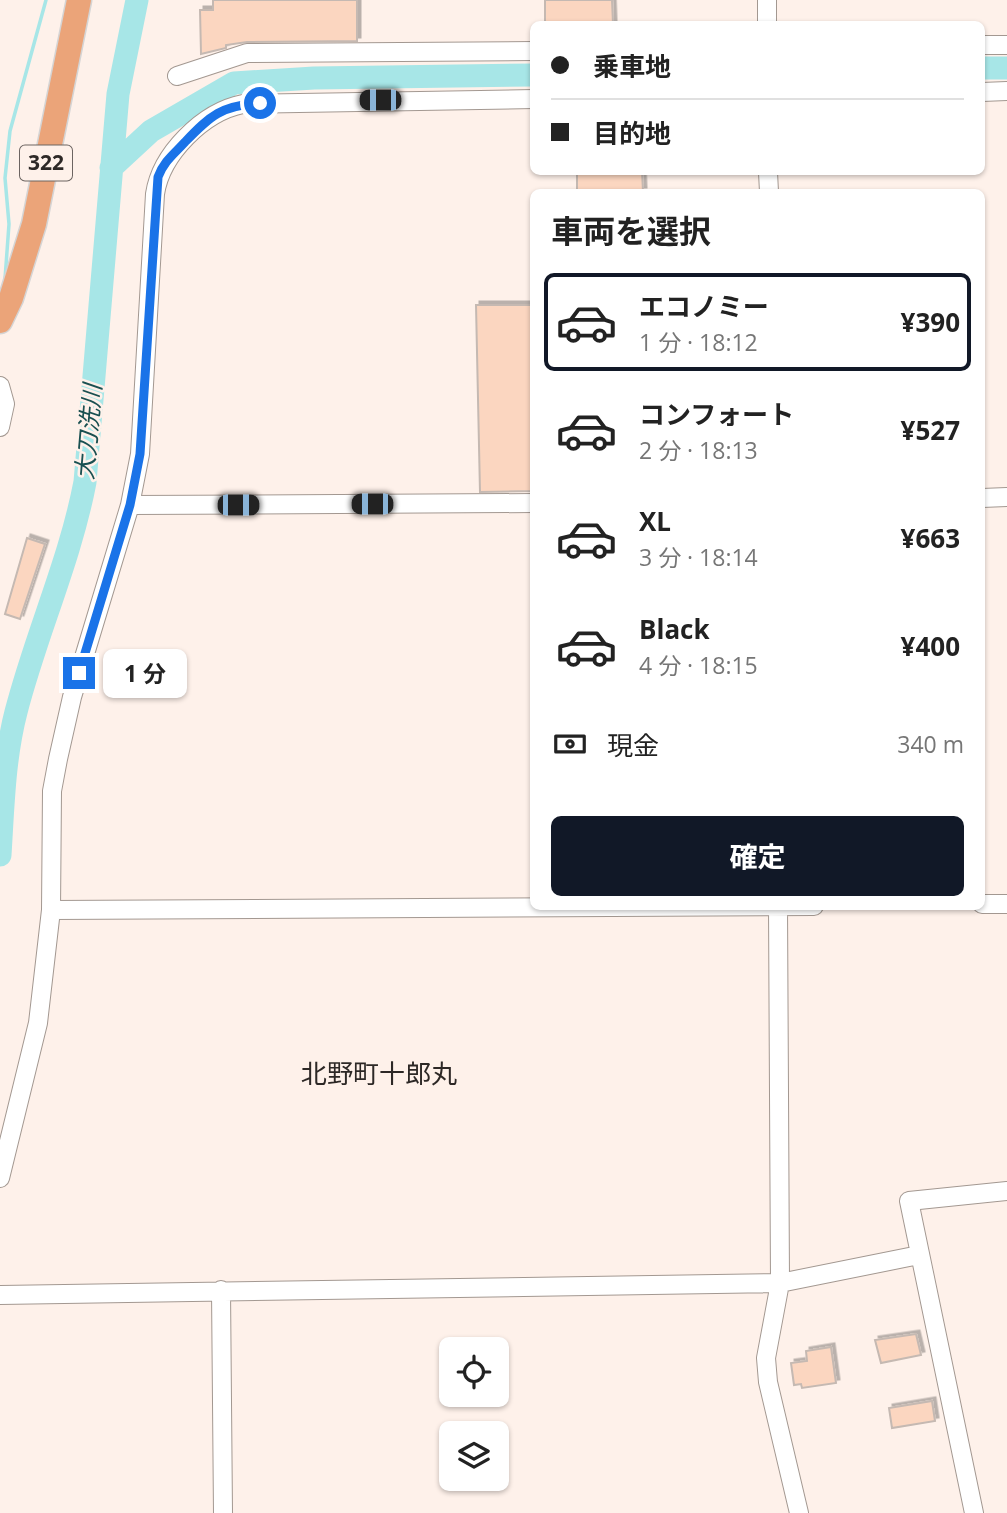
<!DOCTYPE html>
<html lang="ja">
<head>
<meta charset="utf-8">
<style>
	:root { --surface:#fff; --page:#f6f6f6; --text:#222; --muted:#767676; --line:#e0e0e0; --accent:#111827 }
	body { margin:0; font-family:"Open Sans","Noto Sans JP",sans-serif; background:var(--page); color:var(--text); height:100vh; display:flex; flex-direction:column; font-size:26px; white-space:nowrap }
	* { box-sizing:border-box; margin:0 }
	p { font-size:23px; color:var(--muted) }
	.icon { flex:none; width:38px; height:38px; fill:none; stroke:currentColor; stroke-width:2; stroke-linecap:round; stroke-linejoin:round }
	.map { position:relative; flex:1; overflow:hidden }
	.sheet { position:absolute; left:530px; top:189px; width:455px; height:721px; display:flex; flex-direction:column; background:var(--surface); border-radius:10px; box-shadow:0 2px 5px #0004 }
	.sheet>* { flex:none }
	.guide { position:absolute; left:530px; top:21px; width:455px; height:154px; border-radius:10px; box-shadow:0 2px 5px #0004; display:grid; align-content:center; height:154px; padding:0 21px; background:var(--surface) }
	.fabs { position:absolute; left:439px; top:1337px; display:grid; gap:14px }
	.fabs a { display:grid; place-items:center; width:70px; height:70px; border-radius:10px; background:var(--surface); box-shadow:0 2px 5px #0004; font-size:35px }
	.end { position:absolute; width:32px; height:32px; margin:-16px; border:9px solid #1a73e8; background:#fff; box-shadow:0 0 0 4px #fff }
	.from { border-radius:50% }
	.bubble { position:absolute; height:49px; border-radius:10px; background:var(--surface); box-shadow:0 2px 5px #0004; font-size:23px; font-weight:700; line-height:49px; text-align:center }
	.car { position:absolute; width:21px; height:42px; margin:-21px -10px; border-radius:9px; box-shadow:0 0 5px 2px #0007; background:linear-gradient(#222 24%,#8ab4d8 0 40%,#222 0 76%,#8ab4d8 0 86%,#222 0) }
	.guide b { display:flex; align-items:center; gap:24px; height:66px; font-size:26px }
	.guide b+b { border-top:2px solid var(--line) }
	.guide i { width:18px; height:18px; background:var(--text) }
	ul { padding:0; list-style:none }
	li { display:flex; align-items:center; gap:21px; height:98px; margin:0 14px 10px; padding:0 7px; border:4px solid transparent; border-radius:10px }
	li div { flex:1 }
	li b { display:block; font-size:26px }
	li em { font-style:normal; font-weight:700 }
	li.on { border-color:var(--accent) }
	li>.icon { width:63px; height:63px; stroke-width:1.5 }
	h2 { padding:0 21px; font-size:32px; line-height:84px }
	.pay { display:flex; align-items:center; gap:18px; height:77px; padding:0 21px; font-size:26px }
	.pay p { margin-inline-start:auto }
	.primary-button { display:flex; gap:14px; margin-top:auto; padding:14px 21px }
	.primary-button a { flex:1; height:80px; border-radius:10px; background:var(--accent); color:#fff; font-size:28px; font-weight:700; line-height:80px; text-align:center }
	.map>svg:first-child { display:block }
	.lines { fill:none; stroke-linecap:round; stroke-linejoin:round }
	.stream { stroke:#a7e6e7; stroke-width:3.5 }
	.river { stroke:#a7e6e7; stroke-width:23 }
	.building { fill:#fbd6c0; stroke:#c5b9b2; stroke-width:2; filter:url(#shadow) }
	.minor-casing { stroke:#a39891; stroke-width:20 }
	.highway-casing { stroke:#d5d4d4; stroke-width:27 }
	.minor { stroke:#fff; stroke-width:18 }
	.highway { stroke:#eba479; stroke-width:24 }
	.route { stroke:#1a73e8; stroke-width:9 }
	.labels { text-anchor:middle; stroke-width:5; stroke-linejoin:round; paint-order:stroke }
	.shield { fill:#fef1ea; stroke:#6c6461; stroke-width:2 }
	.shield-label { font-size:21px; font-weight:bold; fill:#2d2826 }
	.water-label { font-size:24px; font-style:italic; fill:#195051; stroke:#fef1ea }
	.quarter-label { font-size:26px; fill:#2d2826; stroke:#fef1ea }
</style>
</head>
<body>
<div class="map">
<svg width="1007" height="1513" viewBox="0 0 1007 1513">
	<defs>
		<filter id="shadow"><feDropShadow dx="3.5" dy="-3.5" stdDeviation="0" flood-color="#0004"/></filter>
	</defs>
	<rect width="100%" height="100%" fill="#fef1ea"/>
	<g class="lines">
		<!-- stream -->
		<path class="stream" d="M5,279L9,224L5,178L10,131L46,0"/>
		<!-- river -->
		<path class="river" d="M982,68H1007
			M111,168L151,131L234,83L314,78L534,75
			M0,855C3,808 4,758 16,712C36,634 70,561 85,482L118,94L137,0"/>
	</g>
	<!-- building -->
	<path class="building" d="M213,0H357V41L247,42L226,45V48L201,54L200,10H213Z
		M545,0H612L613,24H545Z
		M577,172H642L643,191L577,192Z
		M476,305H534V491L480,492Z
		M27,538L45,544L20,619L5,614Z
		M916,1334L921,1355L881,1363L875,1340Z
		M831,1347L836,1383L802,1388L801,1384L794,1385L791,1363L807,1361L806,1351Z
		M932,1401L935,1421L892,1428L889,1408Z"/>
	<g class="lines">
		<defs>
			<path id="minor" d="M767,0V24
				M982,45H1007
				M177,76L247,53L534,51
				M982,92L1007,91
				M768,172L769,192
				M0,386L5,404L0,427
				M982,498L1007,497
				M130,505L534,503
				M982,904H1007
				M778,906L780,1283L766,1358L768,1382L799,1513
				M51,910L814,906
				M0,1178L38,1023L51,910L52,791L58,759L72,697L130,505L140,454L155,194C161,154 203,112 243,104L534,99
				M221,1290L223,1513
				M0,1295L780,1283L919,1255
				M974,1513L909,1201L1007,1191"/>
			<path id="highway" d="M0,321L11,298L34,224L79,0"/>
		</defs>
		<!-- minor casing -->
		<use href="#minor" class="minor-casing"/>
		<!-- highway casing -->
		<use href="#highway" class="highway-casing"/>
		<!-- minor -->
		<use href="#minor" class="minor"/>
		<!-- highway -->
		<use href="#highway" class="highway"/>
	</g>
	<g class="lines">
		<!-- route -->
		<path class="route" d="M79,673L130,505L140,454L158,177C164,161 174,154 185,142C211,115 221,106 260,103"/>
	</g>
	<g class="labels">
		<!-- shield labels -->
		<rect class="shield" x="20" y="145.5" width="52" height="35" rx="5"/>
		<g class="shield-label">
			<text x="46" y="170">322</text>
		</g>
		<!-- water labels -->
		<g class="water-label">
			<text transform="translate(89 432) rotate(-85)" y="8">大刀洗川</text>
		</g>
		<!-- quarter labels -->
		<g class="quarter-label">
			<text x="379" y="1083">北野町十郎丸</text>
		</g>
	</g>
</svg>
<div class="fabs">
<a><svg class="icon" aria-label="locate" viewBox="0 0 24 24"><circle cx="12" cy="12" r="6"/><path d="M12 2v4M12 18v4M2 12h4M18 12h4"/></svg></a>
<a><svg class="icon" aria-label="layers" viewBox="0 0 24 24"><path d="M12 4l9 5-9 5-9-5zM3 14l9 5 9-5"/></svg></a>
</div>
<i class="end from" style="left:260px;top:103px"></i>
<i class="end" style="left:79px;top:673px"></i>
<div class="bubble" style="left:103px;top:649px;width:84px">1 分</div>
<i class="car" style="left:380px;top:100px;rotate:270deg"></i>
<i class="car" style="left:372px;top:504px;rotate:270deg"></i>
<i class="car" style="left:238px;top:505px;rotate:90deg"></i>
<div class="guide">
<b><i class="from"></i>乗車地</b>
<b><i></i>目的地</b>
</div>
<section class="sheet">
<h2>車両を選択</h2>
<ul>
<li class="on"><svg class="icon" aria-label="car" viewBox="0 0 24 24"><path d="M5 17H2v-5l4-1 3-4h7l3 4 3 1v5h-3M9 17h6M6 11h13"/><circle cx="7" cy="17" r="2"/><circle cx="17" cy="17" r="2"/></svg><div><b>エコノミー</b><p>1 分 · 18:12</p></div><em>¥390</em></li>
<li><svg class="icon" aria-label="car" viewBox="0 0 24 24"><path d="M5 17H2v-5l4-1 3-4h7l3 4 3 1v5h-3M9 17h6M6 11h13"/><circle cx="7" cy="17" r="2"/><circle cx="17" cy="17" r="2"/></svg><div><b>コンフォート</b><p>2 分 · 18:13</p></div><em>¥527</em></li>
<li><svg class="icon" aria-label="car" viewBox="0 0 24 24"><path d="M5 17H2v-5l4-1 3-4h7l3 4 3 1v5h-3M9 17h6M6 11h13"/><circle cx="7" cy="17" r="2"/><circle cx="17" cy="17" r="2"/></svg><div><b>XL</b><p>3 分 · 18:14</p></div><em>¥663</em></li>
<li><svg class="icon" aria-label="car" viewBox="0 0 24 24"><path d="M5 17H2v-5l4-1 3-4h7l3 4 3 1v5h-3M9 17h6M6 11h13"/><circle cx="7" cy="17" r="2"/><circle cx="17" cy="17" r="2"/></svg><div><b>Black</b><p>4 分 · 18:15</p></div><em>¥400</em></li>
</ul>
<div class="pay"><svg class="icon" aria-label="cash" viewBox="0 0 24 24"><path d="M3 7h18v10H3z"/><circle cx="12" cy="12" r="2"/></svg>現金<p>340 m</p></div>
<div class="primary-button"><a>確定</a></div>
</section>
</div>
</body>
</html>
